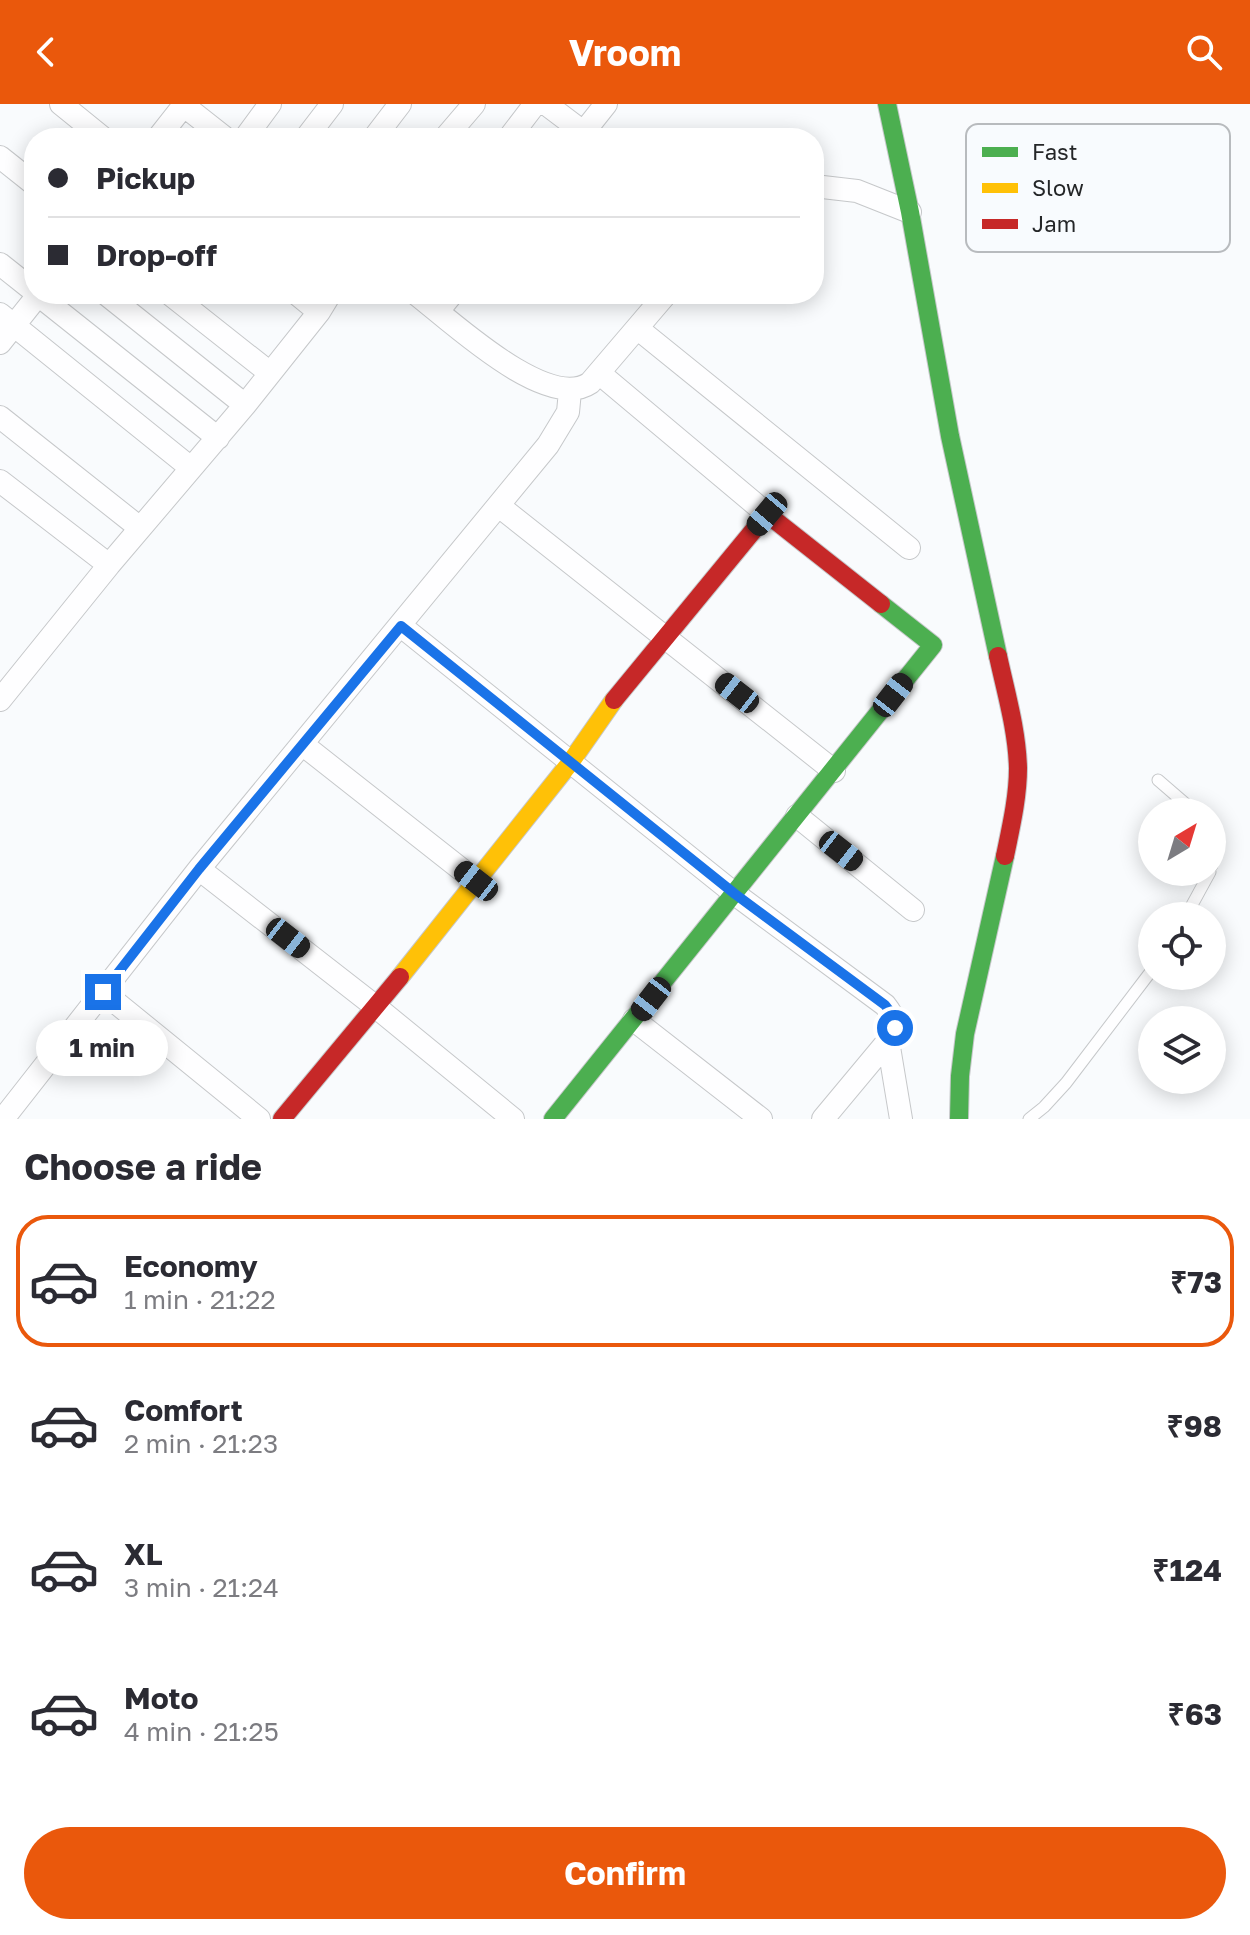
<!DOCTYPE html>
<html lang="en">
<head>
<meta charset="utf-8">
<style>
	:root { --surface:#fff; --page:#f2f2f3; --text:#2b2b33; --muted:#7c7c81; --line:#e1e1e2; --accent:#ea580c }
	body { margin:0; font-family:"Golos Text",sans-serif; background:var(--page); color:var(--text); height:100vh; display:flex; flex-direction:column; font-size:30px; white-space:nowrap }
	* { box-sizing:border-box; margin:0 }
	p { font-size:26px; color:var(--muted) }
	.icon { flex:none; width:44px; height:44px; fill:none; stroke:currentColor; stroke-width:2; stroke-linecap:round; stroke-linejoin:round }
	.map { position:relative; height:1015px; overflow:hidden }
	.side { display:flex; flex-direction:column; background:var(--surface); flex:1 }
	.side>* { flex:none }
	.guide { position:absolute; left:24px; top:24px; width:800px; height:176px; border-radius:32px; box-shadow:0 4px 20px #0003; display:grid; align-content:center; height:176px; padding:0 24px; background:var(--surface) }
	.needle { width:52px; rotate:38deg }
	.fabs { position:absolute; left:1138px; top:694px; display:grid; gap:16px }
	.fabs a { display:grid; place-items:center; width:88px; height:88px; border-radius:50%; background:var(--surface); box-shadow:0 4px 20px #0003; font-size:40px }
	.end { position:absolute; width:36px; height:36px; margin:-18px; border:10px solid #1a73e8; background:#fff; box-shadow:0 0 0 4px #fff }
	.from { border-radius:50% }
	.bubble { position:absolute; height:56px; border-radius:28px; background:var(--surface); box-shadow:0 4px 20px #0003; font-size:26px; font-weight:700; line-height:56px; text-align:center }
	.car { position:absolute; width:24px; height:48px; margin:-24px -12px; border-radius:10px; box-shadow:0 0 6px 2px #0007; background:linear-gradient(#222 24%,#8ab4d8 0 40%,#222 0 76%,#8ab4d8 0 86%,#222 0) }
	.guide b { display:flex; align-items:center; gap:28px; height:76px; font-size:30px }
	.guide b+b { border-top:2px solid var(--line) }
	.guide i { width:20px; height:20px; background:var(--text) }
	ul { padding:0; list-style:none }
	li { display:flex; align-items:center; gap:24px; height:132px; margin:0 16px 12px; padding:0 8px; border:4px solid transparent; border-radius:32px }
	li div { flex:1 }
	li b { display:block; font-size:30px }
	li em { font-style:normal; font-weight:700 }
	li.current { border-color:var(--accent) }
	li>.icon { width:72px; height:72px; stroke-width:1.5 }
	h2 { padding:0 24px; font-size:36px; line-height:96px }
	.action { display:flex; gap:16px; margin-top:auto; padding:16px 24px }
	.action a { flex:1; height:92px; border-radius:48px; background:var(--accent); color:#fff; font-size:32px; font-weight:700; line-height:92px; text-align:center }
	header { display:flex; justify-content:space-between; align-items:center; height:104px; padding:0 24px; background:var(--accent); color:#fff; font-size:36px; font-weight:700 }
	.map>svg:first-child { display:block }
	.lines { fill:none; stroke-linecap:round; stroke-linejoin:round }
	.lane-casing { stroke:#c6c8ca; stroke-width:13 }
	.street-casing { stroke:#c6c8ca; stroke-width:24 }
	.fast-casing { stroke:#c6c8ca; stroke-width:20 }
	.slow-casing { stroke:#c6c8ca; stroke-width:20 }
	.jam-casing { stroke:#c6c8ca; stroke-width:20 }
	.lane { stroke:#fefeff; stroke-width:11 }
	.street { stroke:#fefeff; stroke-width:22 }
	.fast { stroke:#4caf50; stroke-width:18 }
	.slow { stroke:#ffc107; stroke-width:18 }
	.jam { stroke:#c62828; stroke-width:18 }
	.route { stroke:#1a73e8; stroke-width:10 }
	.key { fill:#f8fbfe; stroke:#b8bbbe; stroke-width:2 }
	.key-label { font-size:22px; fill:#242628 }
</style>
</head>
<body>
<header><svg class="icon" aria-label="back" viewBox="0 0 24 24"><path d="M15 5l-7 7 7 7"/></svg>Vroom<svg class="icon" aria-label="search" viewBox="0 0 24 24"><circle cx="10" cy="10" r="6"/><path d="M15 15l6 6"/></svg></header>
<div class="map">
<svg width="1250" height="1015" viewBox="0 0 1250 1015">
	<rect width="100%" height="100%" fill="#f9fbfd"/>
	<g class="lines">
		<defs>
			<path id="lane" d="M1158,676L1195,708
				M1212,729L1216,740L1212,761
				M1186,812L1210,768
				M1029,1015L1044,1003L1066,979L1152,866"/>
			<path id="street" d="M61,0L103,34
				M182,0L225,34
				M546,0L591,34
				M158,34L184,1
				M245,34L270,0
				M306,34L332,0
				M374,34L400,0
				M445,34L474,0
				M509,34L535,0
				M579,34L606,0
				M0,53L34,80
				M814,82L857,87L910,108
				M0,160L34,187
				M37,190L218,334
				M106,190L245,301
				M170,190L270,269
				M297,190L319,208
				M416,190C451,217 547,308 590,279L666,190
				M438,207L452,190
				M0,210L191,364
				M637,224L909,444
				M0,239L39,190
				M599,269L767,410
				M0,313L140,424
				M0,377L109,461
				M499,402L834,667
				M401,522L735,790L885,901C896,915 897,921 888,937L823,1015
				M0,596L109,461L245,301L319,208L330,190
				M302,640L476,777
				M797,712L913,806
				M199,765L376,903L513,1015
				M103,888L259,1015
				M634,916L761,1015
				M888,937L901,1015
				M3,1015L199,765L548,341L568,308L570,287"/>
			<path id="fast" d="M887,0L910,108L950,332L998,552
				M553,1015L933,541L881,500
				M959,1015L960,972L965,930L1005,752"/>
			<path id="slow" d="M400,873L570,659L614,596"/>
			<path id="jam" d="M998,552C1006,589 1017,626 1018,664C1018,693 1011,723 1005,752
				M614,596L767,410L881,500
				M282,1015L400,873"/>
		</defs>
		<!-- lane casing -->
		<use href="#lane" class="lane-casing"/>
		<!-- street casing -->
		<use href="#street" class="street-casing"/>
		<!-- fast casing -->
		<use href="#fast" class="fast-casing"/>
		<!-- slow casing -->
		<use href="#slow" class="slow-casing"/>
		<!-- jam casing -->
		<use href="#jam" class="jam-casing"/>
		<!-- lane -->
		<use href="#lane" class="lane"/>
		<!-- street -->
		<use href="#street" class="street"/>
		<!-- fast -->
		<use href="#fast" class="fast"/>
		<!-- slow -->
		<use href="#slow" class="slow"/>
		<!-- jam -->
		<use href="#jam" class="jam"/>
	</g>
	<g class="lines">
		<!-- route -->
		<path class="route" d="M103,888L199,765L401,522L735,790L885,901L895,914V924"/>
	</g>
	<!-- legend -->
	<rect x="966" y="20" width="264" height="128" rx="12" class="key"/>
	<rect x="982" y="43" width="36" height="10" fill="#4caf50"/>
	<rect x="982" y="79" width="36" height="10" fill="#ffc107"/>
	<rect x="982" y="115" width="36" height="10" fill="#c62828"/>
	<g class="key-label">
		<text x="1032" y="56">Fast</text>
		<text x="1032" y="92">Slow</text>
		<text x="1032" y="128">Jam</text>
	</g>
</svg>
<div class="fabs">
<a><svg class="needle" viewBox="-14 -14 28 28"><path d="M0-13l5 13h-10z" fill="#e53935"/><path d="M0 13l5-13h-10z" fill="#7c7c81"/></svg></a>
<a><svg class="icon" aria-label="locate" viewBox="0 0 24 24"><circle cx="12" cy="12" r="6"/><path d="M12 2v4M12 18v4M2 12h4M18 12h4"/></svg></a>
<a><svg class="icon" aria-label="layers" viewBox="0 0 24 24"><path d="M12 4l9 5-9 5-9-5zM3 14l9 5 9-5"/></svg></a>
</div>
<i class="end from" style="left:895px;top:924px"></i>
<i class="end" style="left:103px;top:888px"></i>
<div class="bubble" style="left:36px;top:916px;width:132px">1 min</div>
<i class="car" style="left:767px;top:410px;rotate:220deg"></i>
<i class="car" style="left:737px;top:589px;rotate:308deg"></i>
<i class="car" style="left:893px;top:591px;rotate:38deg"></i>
<i class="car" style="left:841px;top:747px;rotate:128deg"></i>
<i class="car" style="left:476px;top:777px;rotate:308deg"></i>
<i class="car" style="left:288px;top:834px;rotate:128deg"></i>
<i class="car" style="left:651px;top:895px;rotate:218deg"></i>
<div class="guide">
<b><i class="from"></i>Pickup</b>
<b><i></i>Drop-off</b>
</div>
</div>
<section class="side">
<h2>Choose a ride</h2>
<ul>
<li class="current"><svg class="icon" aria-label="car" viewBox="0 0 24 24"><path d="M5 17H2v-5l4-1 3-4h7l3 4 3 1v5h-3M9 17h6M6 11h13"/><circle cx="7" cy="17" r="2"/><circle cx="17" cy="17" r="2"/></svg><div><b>Economy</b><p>1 min · 21:22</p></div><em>₹73</em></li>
<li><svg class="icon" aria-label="car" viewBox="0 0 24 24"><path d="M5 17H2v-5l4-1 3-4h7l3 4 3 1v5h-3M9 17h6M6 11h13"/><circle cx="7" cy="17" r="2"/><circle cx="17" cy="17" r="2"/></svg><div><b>Comfort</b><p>2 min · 21:23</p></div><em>₹98</em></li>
<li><svg class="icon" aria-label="car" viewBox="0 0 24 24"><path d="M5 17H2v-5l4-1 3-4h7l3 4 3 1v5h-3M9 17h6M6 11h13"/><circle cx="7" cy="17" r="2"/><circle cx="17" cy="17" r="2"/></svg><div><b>XL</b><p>3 min · 21:24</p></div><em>₹124</em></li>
<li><svg class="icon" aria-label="car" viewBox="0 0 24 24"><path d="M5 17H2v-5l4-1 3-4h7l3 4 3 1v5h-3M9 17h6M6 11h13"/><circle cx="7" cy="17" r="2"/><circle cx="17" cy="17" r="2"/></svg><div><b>Moto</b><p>4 min · 21:25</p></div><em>₹63</em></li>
</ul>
<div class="action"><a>Confirm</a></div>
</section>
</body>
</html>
